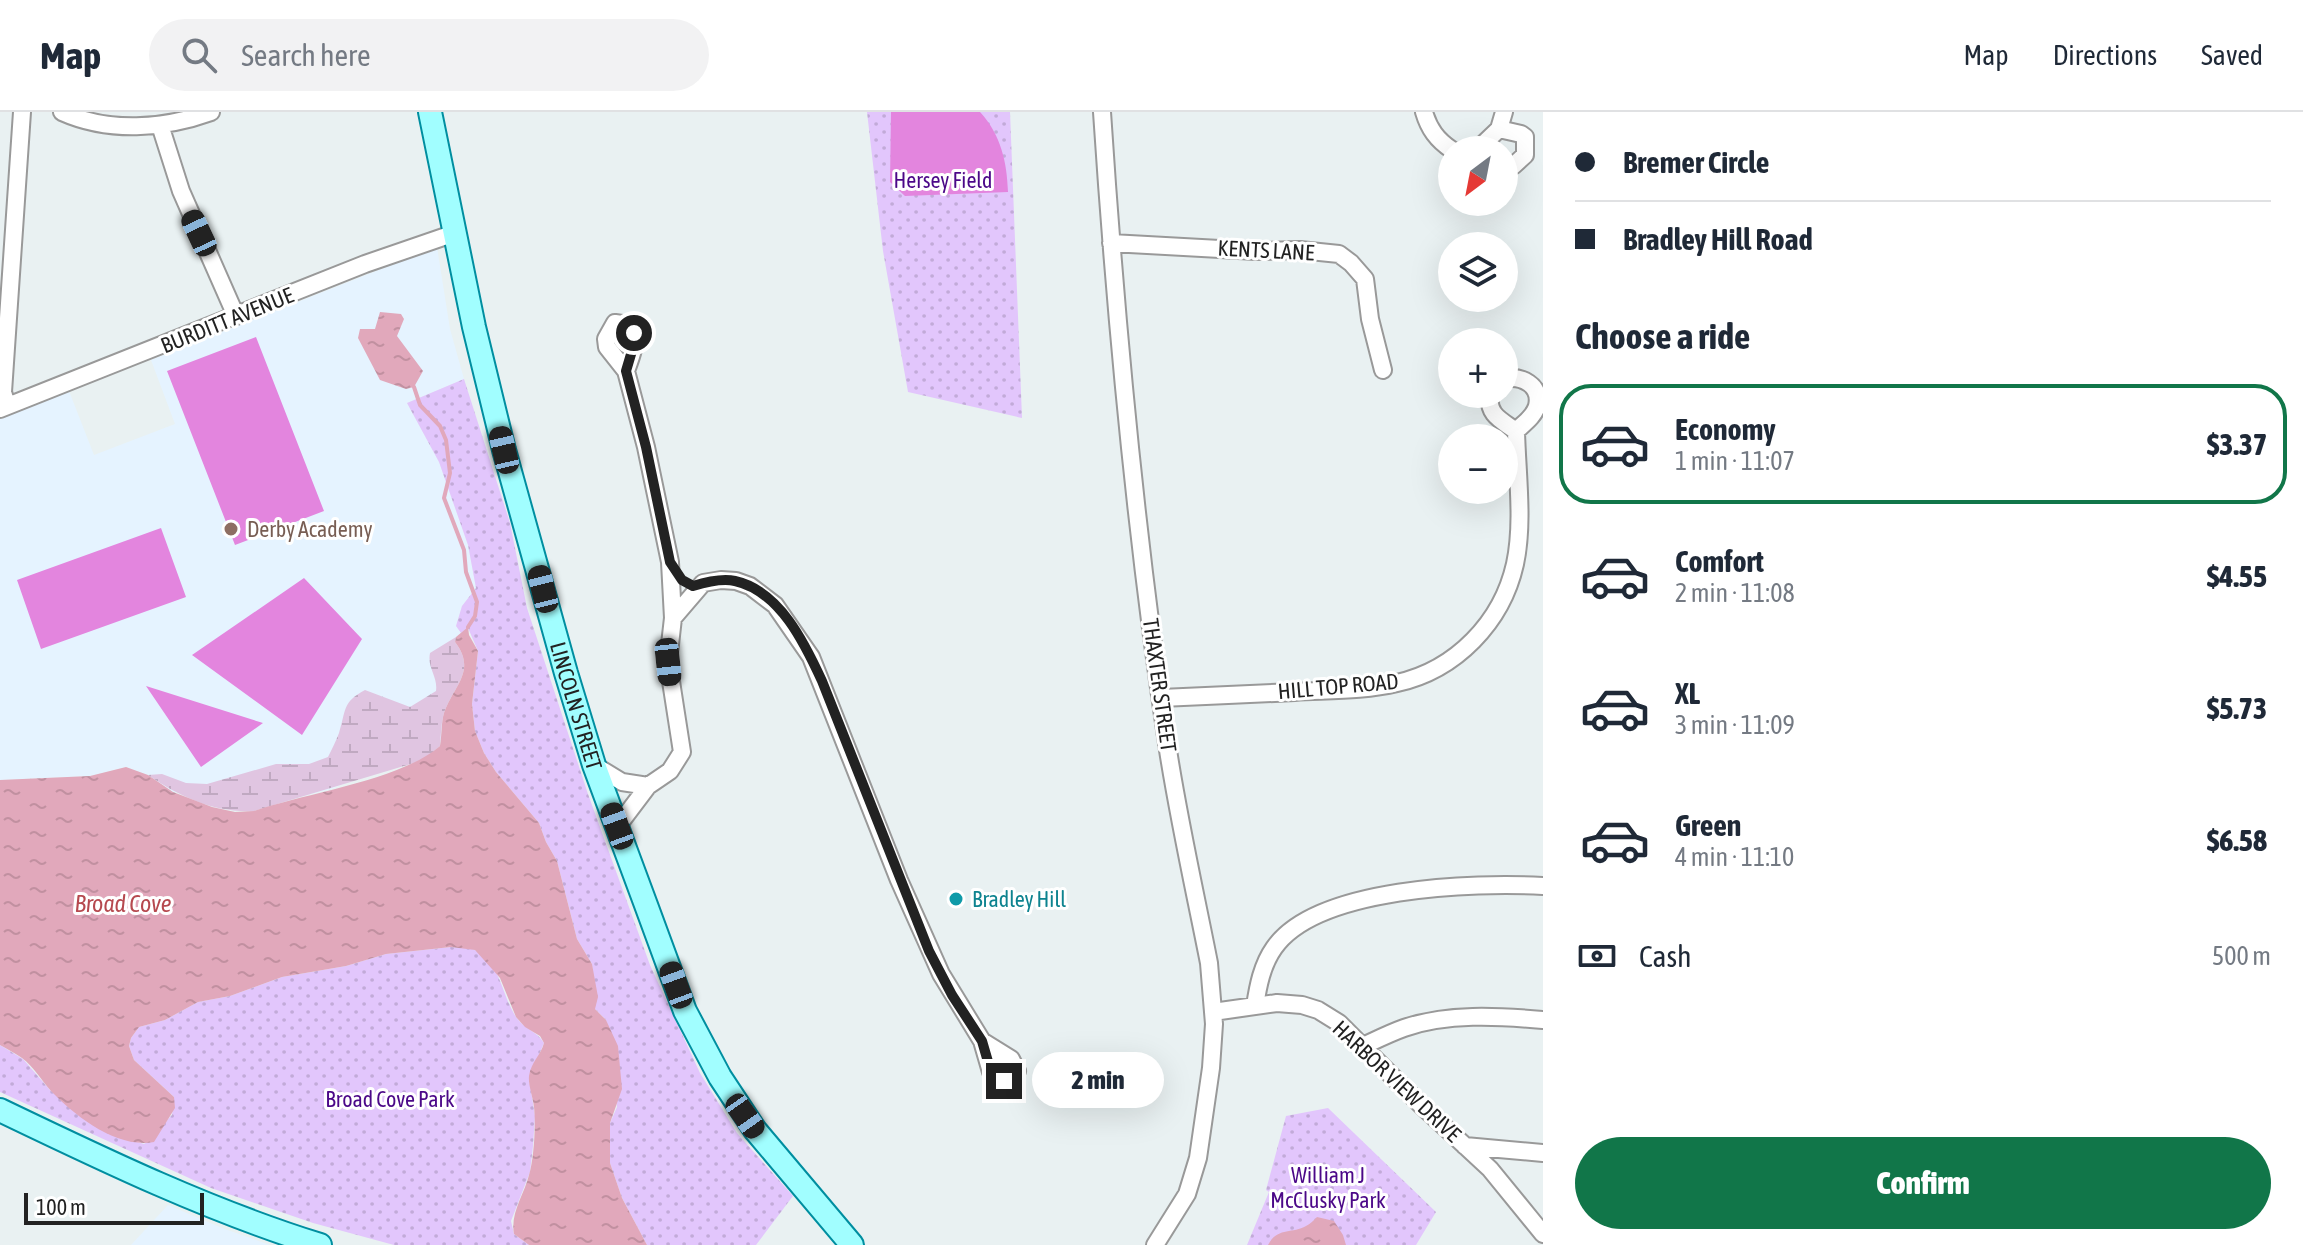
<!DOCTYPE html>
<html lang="en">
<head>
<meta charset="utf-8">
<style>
	:root { --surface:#fff; --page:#f2f2f3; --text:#1f2937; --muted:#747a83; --line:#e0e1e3; --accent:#117649 }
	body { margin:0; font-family:"Asap Condensed",sans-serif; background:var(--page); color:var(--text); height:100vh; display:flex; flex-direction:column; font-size:30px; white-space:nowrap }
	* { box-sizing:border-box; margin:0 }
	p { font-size:26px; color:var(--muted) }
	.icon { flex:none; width:44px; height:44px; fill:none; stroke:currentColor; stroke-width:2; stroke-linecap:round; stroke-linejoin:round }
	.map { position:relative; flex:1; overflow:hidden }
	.drawer { display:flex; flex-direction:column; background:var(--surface); width:760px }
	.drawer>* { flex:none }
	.guide { display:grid; align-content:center; height:176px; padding:0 32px; background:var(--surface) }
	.needle { width:52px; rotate:212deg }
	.controls { position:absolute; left:1438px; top:24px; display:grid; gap:16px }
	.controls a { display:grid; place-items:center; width:80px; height:80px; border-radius:50%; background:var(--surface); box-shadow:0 8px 32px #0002; font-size:40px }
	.scale { position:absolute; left:24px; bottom:20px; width:180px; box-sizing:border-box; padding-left:8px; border:4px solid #222; border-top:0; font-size:22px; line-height:28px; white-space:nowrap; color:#222; -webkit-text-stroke:6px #fff; paint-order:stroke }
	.end { position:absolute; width:36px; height:36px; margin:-18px; border:10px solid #222; background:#fff; box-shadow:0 0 0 4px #fff }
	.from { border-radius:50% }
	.bubble { position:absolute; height:56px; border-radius:28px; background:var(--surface); box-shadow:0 8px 32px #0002; font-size:26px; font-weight:800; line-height:56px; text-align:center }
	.car { position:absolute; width:24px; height:48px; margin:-24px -12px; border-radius:10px; box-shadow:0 0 6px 2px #0007; background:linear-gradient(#222 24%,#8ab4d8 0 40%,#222 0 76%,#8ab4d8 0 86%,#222 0) }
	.guide b { display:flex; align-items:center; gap:28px; height:76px; font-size:30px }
	.guide b+b { border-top:2px solid var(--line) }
	.guide i { width:20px; height:20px; background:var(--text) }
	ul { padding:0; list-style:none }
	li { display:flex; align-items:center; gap:24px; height:120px; margin:0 16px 12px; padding:0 16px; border:4px solid transparent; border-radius:32px }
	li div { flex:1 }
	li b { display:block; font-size:30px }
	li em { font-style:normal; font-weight:800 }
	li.on { border-color:var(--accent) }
	li>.icon { width:72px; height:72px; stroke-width:1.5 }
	h2 { padding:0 32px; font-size:36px; line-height:96px }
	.pay { display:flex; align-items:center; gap:20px; height:88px; padding:0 32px; font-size:30px }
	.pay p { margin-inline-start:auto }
	.primary-button { display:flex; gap:16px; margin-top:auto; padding:16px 32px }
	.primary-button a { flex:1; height:92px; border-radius:48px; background:var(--accent); color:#fff; font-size:32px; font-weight:800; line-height:92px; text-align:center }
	header { display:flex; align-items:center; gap:48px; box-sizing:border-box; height:112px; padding:0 40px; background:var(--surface); border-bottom:2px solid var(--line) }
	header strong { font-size:38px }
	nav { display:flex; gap:44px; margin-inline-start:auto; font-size:28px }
	.search { width:560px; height:72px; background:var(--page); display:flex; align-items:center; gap:20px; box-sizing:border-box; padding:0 28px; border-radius:44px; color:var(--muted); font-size:30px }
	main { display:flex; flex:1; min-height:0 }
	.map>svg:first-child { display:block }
	.education { fill:#e5f3ff }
	.wetland { fill:url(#wetland-marsh) }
	.park { fill:url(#park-dots) }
	.pitch { fill:#e385de }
	.water { fill:url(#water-ripples) }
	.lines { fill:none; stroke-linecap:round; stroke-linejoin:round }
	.stream { stroke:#e1a8bb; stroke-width:4 }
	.minor-casing { stroke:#999; stroke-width:20 }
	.major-casing { stroke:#008ea0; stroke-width:26 }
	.minor { stroke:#fff; stroke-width:16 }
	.major { stroke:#a1feff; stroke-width:22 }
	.route { stroke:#222; stroke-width:10 }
	.education-dot { fill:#8d6e63; stroke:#fff; stroke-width:3 }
	.culture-dot { fill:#0f9aa8; stroke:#fff; stroke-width:3 }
	.labels { text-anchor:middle; stroke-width:6; stroke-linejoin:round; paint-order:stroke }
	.park-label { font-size:22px; fill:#4b0888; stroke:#fff }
	.street-label { font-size:22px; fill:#222; stroke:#fff }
	.education-label { font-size:22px; fill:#785e54; stroke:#fff; text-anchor:start }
	.culture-label { font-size:22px; fill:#0d838f; stroke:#fff; text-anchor:start }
	.water-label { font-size:24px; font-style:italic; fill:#b6494f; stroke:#fff }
</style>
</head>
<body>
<header>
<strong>Map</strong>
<div class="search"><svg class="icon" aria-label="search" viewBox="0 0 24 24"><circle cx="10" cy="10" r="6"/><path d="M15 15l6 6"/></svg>Search here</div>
<nav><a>Map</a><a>Directions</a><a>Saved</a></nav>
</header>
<main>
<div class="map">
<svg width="1543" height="1133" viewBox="0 0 1543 1133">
	<defs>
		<pattern id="wetland-marsh" width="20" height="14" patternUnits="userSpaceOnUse" patternTransform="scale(2)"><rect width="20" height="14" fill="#e0c5e1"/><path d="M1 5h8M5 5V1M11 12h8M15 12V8" fill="none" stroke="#c0a9c1"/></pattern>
		<pattern id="park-dots" width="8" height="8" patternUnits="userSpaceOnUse" patternTransform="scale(2)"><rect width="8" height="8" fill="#e2c6fc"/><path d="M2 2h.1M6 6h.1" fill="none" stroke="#c2aad8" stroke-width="1.8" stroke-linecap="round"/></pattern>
		<pattern id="water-ripples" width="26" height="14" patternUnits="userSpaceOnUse" patternTransform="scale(2)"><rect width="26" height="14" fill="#e1a8bb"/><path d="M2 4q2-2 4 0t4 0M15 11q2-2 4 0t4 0" fill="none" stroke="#c190a0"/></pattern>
	</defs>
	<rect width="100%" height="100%" fill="#e9f1f2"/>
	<!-- education -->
	<path class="education" d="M437,135L450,217L464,267L407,291L439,350L468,433L476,476L462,494L456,514L461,521L455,530L464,542L444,603L440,634L331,677L284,689L173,680L148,663L126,655L90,664L0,668V304L69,279L94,343L175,312L151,248Z
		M168,1093L222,1116L270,1133H131Z"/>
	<!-- wetland -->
	<path class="wetland" d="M456,525L455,530C477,559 454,573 444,601C441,611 441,624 440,634L424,648L254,699C215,701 180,685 148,663L162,662L186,671L207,672L276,652H309L328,645C332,637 336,629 339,621C346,599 342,590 365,578L410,595L436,579C438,564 427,556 430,541Z"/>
	<!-- park -->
	<path class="park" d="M867,0H1010L1022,306L908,280L883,139Z
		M464,267L510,411L527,496L588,682L650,853L700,961L737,1021L793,1084L756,1133H647L622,1086L610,1051V1011L617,995L606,908L595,897L592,852L577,827L557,749L546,730L539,711L496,660L484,641L475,619L472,592L478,539L468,516L461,521L456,514L462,494L476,476L468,433L439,350L407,291Z
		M451,835C459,836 471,835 477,839C501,853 502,884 516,905C524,917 537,919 544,931L529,966L535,1004L533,1034L530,1060L511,1109L514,1122L529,1133H394L313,1111L211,1076L0,980V933L23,947L50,978L106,1020L144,1032C163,1021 159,1016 172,1003L174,985L134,948L129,934L131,926L139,915L165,908L198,890L230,884L282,865L346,854L386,842Z
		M1328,996L1436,1100L1416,1133H1247L1269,1080L1266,1078L1286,1004Z"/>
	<!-- pitch -->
	<path class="pitch" d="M891,0H980C1001,23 1007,50 1008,80L905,84L890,70Z
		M256,225L324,399L235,433L167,259Z
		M161,416L186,485L41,537L17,468Z
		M304,466L362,527L302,623L192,543Z
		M146,574L263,611L201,655Z"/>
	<!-- water -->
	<path class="water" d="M380,200L401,202L404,207L397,224L423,259L414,275L406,277L380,268L358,226L360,217H375Z
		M468,515L469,523L478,539L472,592L475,619L484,641L496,660L539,711L546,730L557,749L577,827L592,852L598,885L595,897L606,908L618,934L622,977L610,1011V1051L622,1086L647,1133H529L514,1122C510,1101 524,1083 529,1063C534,1047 536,1012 534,995C533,985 528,973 529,964C531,950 541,943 544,931L540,924L525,915L516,905L500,866L475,838L451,835L386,842L346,854L282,865L230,884L198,890L165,908L139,915L131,926L129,934L134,948L174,985L175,996L154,1030C117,1037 75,1004 51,979C41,968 34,955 22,946C15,941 7,937 0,933V668L90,664L126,655L148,663L173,680L212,695L235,700L254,699C306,681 401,668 440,634C442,623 441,611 444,601C454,573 477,559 455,530L456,525Z
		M1317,1105L1334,1109L1343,1123L1346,1133H1268C1277,1115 1292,1122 1306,1114C1310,1112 1314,1108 1317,1105Z"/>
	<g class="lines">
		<!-- stream -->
		<path class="stream" d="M414,275L420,293L440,314L446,328L450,361L444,386L464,438L466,460L477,490L475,504L468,515"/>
		<defs>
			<path id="minor" d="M62,0C109,21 164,17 211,0
				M1102,0C1116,213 1136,426 1168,638C1179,709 1195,780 1209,851L1214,912L1211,956L1198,1046L1187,1082L1155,1133
				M1424,0C1429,17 1437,28 1452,38
				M1504,0L1499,17L1521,22L1525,25V43L1513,54H1504
				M160,13L181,79L236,204
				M1477,38L1499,17
				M1111,131L1256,139L1300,138L1339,142L1351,151L1365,167L1370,207L1383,258
				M626,259C631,244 640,227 629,213L615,211L606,227L607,235L626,259L646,335L670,450L673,506
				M1490,282C1487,303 1501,308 1516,319
				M7,294L3,280L22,0
				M0,297L365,152L455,121
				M1161,586C1206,584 1250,582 1295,580C1329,578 1364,579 1397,571C1456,558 1502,510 1515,452C1524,410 1517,362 1516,319C1523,312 1534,305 1537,294C1542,273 1521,263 1504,267
				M594,653L622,670L648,674
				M617,715L648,674L670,659L682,640L668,550L673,506L703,471L721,468L736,469L750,474L775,493L811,545L899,768L941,862L982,929L1011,947L1017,959L1010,968L1004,969L991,960L982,929
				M1255,894C1258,874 1262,853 1274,836C1316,775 1475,770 1543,774
				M1213,900L1277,891L1302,893L1318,898L1339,911L1421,993L1490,1057L1543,1122
				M1363,934C1376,928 1390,921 1404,916C1447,901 1498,904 1543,908
				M1465,1034L1543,1041"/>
			<g id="major">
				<path id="s1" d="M430,0L474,215L504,338L566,561L594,653L646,793L685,899L720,965L755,1018L852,1133"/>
				<path d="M0,998C104,1048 210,1099 320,1133"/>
			</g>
		</defs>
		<!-- minor casing -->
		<use href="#minor" class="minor-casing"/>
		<!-- major casing -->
		<use href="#major" class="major-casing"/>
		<!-- minor -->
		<use href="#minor" class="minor"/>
		<!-- major -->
		<use href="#major" class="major"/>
	</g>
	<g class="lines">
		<!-- route -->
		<path class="route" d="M634,221V232L626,259L646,335L670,450L682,468L693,474C706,470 721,466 735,469C780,479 805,532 822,569L929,839L952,883L982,929L991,960L1004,969"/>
	</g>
	<!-- markers -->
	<circle class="education-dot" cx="231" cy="417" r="8"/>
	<circle class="culture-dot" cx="956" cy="787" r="8"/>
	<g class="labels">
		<!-- park labels -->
		<g class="park-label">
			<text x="943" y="76">Hersey Field</text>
			<text x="390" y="995">Broad Cove Park</text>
			<text x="1328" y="1071">William J<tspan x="1328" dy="25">McClusky Park</tspan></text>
		</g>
		<!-- street labels -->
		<g class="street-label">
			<text transform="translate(1266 138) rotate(3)" y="8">KENTS LANE</text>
			<text transform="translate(227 208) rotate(-22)" y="8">BURDITT AVENUE</text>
			<text transform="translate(1160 573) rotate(82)" y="8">THAXTER STREET</text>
			<text transform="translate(1338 574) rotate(-5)" y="8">HILL TOP ROAD</text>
			<text dy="8" stroke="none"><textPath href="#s1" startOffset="612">LINCOLN STREET</textPath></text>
			<text transform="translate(1397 969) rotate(43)" y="8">HARBOR VIEW DRIVE</text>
		</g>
		<!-- education labels -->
		<g class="education-label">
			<text x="247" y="425">Derby Academy</text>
		</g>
		<!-- culture labels -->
		<g class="culture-label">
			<text x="972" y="795">Bradley Hill</text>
		</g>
		<!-- water labels -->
		<g class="water-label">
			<text x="123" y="800">Broad Cove</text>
		</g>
	</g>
</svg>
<div class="controls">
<a><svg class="needle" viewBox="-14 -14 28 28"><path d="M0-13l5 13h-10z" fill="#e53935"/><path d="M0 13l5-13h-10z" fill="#747a83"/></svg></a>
<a><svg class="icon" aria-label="layers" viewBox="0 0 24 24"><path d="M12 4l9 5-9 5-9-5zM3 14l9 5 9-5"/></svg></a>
<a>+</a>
<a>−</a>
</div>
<div class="scale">100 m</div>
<i class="end from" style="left:634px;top:221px"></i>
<i class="end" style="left:1004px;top:969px"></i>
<div class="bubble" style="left:1032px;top:940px;width:132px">2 min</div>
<i class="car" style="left:199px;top:121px;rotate:335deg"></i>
<i class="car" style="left:504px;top:338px;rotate:347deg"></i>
<i class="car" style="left:543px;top:477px;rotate:346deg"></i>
<i class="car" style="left:668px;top:550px;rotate:174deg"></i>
<i class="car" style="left:617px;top:714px;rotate:340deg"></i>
<i class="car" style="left:676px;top:873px;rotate:340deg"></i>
<i class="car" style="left:745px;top:1004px;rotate:145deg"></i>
</div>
<section class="drawer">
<div class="guide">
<b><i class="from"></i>Bremer Circle</b>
<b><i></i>Bradley Hill Road</b>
</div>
<h2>Choose a ride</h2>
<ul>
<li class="on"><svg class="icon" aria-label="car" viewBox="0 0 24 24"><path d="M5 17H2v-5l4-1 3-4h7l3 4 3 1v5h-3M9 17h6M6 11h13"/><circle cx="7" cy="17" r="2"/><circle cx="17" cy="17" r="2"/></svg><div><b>Economy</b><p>1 min · 11:07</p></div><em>$3.37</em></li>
<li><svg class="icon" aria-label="car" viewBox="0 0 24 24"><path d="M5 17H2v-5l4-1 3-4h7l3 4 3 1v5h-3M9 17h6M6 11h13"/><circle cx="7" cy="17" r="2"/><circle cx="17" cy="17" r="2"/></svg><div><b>Comfort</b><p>2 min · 11:08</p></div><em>$4.55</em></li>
<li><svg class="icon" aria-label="car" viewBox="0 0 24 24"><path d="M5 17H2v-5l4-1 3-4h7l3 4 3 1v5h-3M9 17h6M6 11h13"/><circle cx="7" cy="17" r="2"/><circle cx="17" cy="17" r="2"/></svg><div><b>XL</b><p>3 min · 11:09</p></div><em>$5.73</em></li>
<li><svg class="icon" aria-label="car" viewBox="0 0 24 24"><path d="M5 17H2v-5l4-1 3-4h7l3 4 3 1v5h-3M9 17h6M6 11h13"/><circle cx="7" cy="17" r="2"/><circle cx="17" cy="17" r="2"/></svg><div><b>Green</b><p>4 min · 11:10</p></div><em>$6.58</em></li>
</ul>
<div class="pay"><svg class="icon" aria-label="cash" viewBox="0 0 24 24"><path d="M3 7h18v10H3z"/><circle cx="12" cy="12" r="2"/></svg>Cash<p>500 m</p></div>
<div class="primary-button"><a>Confirm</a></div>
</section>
</main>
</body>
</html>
